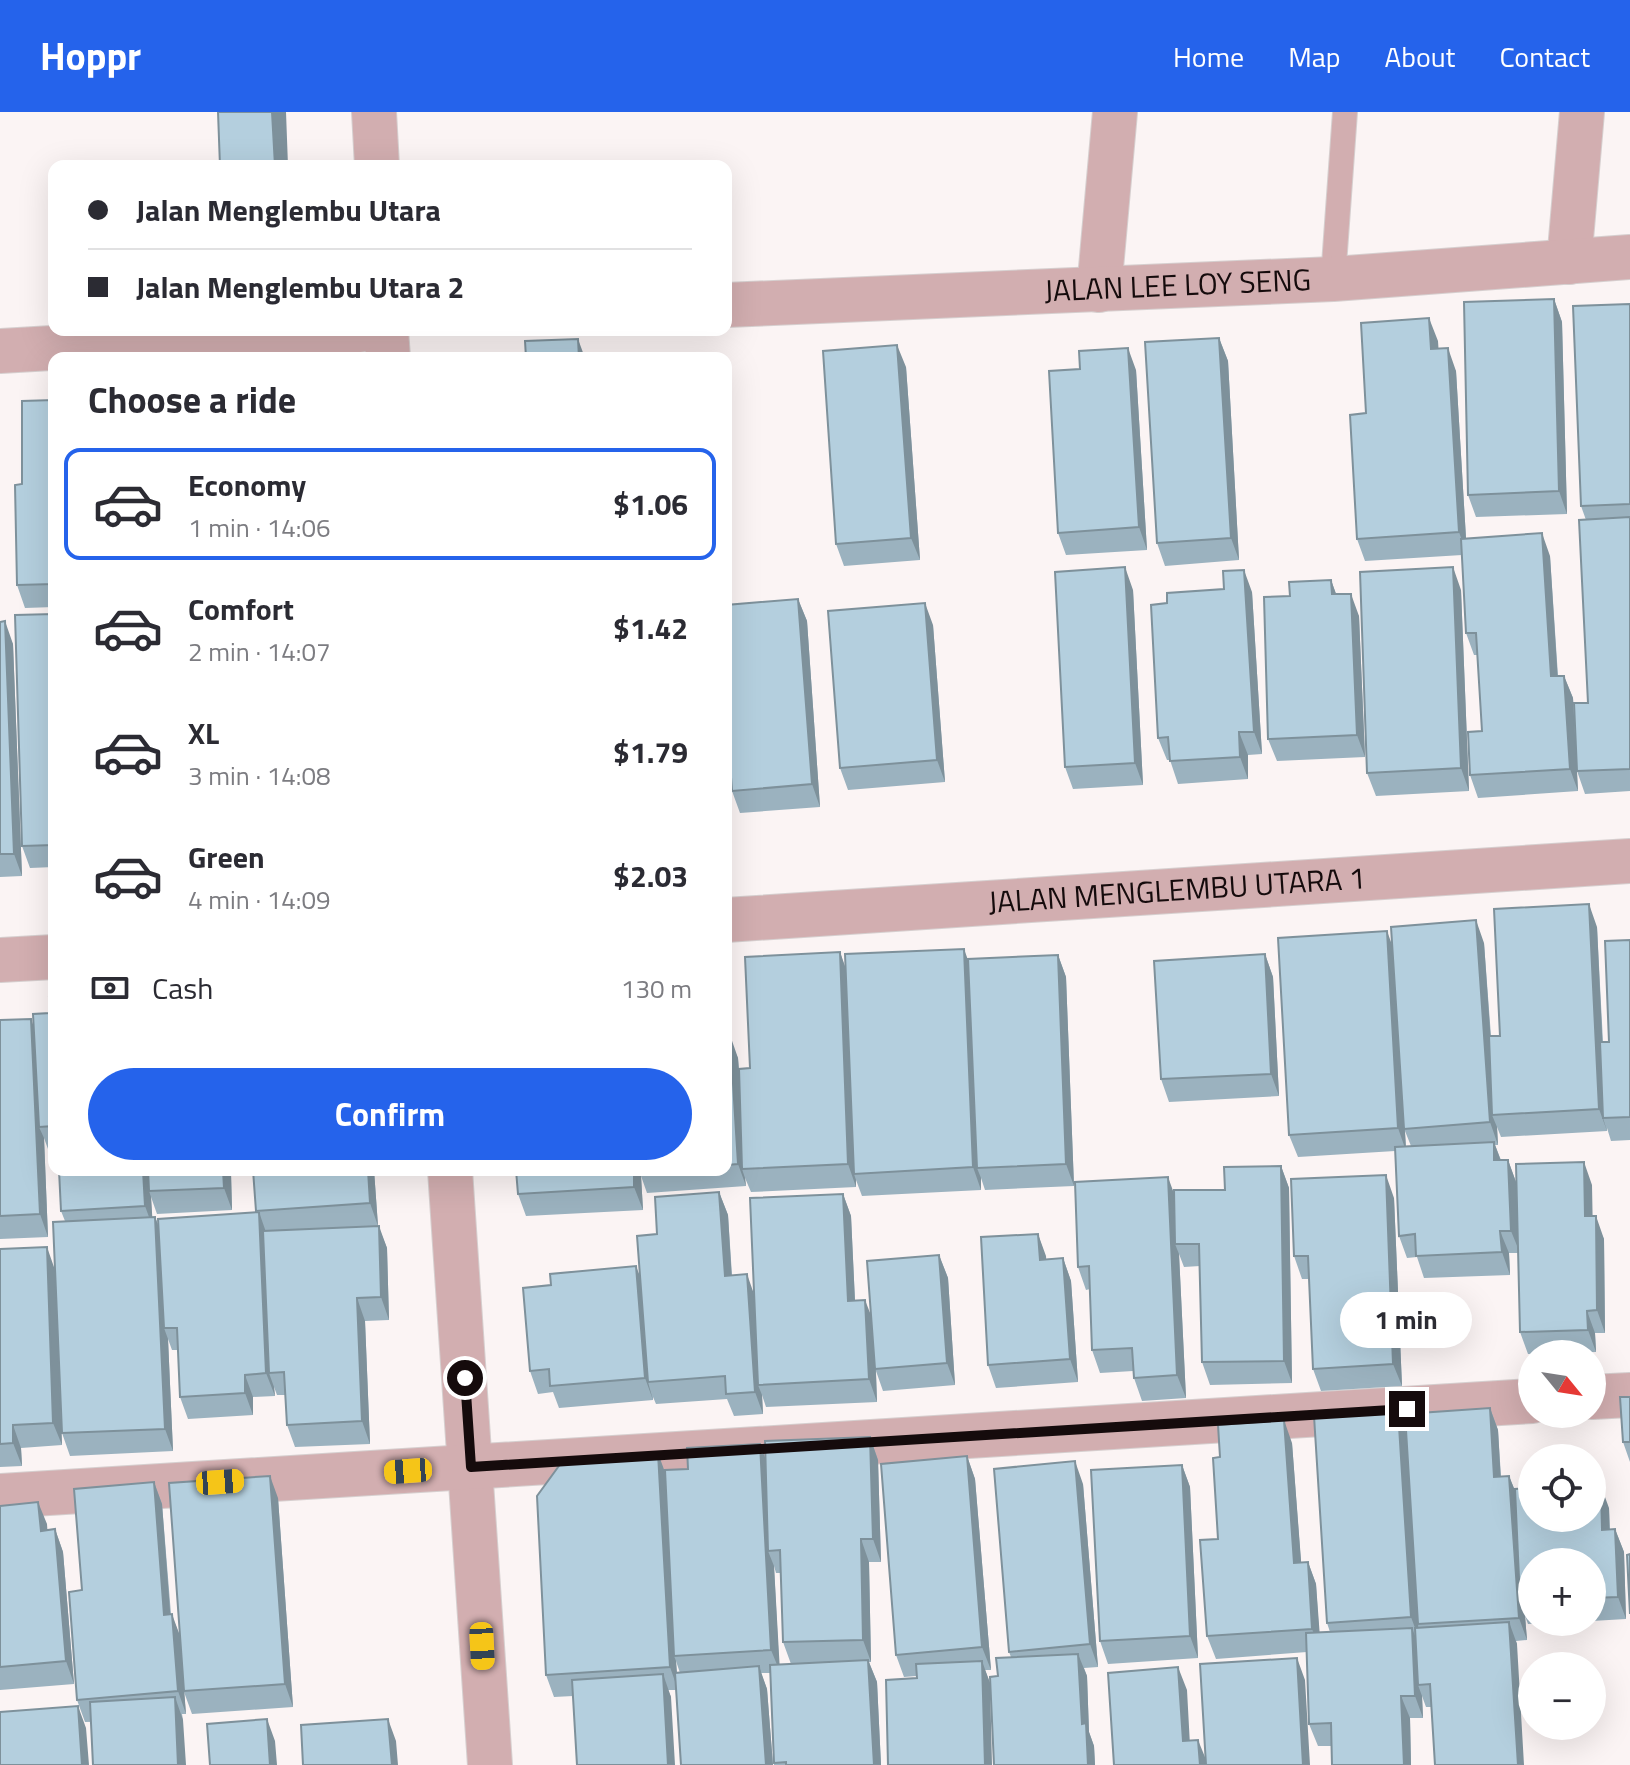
<!DOCTYPE html>
<html lang="en">
<head>
<meta charset="utf-8">
<style>
	:root { --surface:#fff; --page:#f2f2f3; --text:#2b2b33; --muted:#7c7c81; --line:#e1e1e2; --accent:#2563eb }
	body { margin:0; font-family:"Titillium Web",sans-serif; background:var(--page); color:var(--text); height:100vh; display:flex; flex-direction:column; font-size:30px; white-space:nowrap }
	* { box-sizing:border-box; margin:0 }
	p { font-size:26px; color:var(--muted) }
	.icon { flex:none; width:44px; height:44px; fill:none; stroke:currentColor; stroke-width:2; stroke-linecap:round; stroke-linejoin:round }
	.map { position:relative; flex:1; overflow:hidden }
	.drawer { position:absolute; left:48px; top:240px; width:684px; height:824px; display:flex; flex-direction:column; background:var(--surface); border-radius:16px; box-shadow:0 8px 32px #0002 }
	.drawer>* { flex:none }
	.top-card { position:absolute; left:48px; top:48px; width:684px; height:176px; border-radius:16px; box-shadow:0 8px 32px #0002; display:grid; align-content:center; height:176px; padding:0 40px; background:var(--surface) }
	.needle { width:52px; rotate:120deg }
	.tools { position:absolute; left:1518px; top:1228px; display:grid; gap:16px }
	.tools a { display:grid; place-items:center; width:88px; height:88px; border-radius:50%; background:var(--surface); box-shadow:0 8px 32px #0002; font-size:40px }
	.end { position:absolute; width:36px; height:36px; margin:-18px; border:10px solid #150b0c; background:#fff; box-shadow:0 0 0 4px #fff }
	.from { border-radius:50% }
	.bubble { position:absolute; height:56px; border-radius:28px; background:var(--surface); box-shadow:0 8px 32px #0002; font-size:26px; font-weight:700; line-height:56px; text-align:center }
	.car { position:absolute; width:24px; height:48px; margin:-24px -12px; border-radius:10px; box-shadow:0 0 6px 2px #0007; background:linear-gradient(#f5c518 24%,#345 0 40%,#f5c518 0 76%,#345 0 86%,#f5c518 0) }
	.top-card b { display:flex; align-items:center; gap:28px; height:76px; font-size:30px }
	.top-card b+b { border-top:2px solid var(--line) }
	.top-card i { width:20px; height:20px; background:var(--text) }
	ul { padding:0; list-style:none }
	li { display:flex; align-items:center; gap:24px; height:112px; margin:0 16px 12px; padding:0 24px; border:4px solid transparent; border-radius:16px }
	li div { flex:1 }
	li b { display:block; font-size:30px }
	li em { font-style:normal; font-weight:700 }
	li.selected { border-color:var(--accent) }
	li>.icon { width:72px; height:72px; stroke-width:1.5 }
	h2 { padding:0 40px; font-size:36px; line-height:96px }
	.pay { display:flex; align-items:center; gap:20px; height:88px; padding:0 40px; font-size:30px }
	.pay p { margin-inline-start:auto }
	.cta { display:flex; gap:16px; margin-top:auto; padding:16px 40px }
	.cta a { flex:1; height:92px; border-radius:48px; background:var(--accent); color:#fff; font-size:32px; font-weight:700; line-height:92px; text-align:center }
	header { display:flex; align-items:center; gap:48px; box-sizing:border-box; height:112px; padding:0 40px; background:var(--accent); color:#fff }
	header strong { font-size:38px }
	nav { display:flex; gap:44px; margin-inline-start:auto; font-size:28px }
	.map>svg:first-child { display:block }
	.lines { fill:none; stroke-linecap:round; stroke-linejoin:round }
	.lane-casing { stroke:#d6cfcf; stroke-width:26 }
	.street-casing { stroke:#d6cfcf; stroke-width:46 }
	.lane { stroke:#d2aeb0; stroke-width:24 }
	.street { stroke:#d2aeb0; stroke-width:44 }
	.wall { fill:#9bb2bf; fill-rule:evenodd }
	.shaded-wall { fill:#7e919b }
	.building { fill:#b4cfde; stroke:#7e919b; stroke-width:2 }
	.route { stroke:#150b0c; stroke-width:10 }
	.labels { text-anchor:middle; stroke-width:6; stroke-linejoin:round; paint-order:stroke }
	.street-label { font-size:30px; fill:#150b0c; stroke:#fbf4f4 }
</style>
</head>
<body>
<header>
<strong>Hoppr</strong>
<nav><a>Home</a><a>Map</a><a>About</a><a>Contact</a></nav>
</header>
<div class="map">
<svg width="1630" height="1653" viewBox="0 0 1630 1653">
	<rect width="100%" height="100%" fill="#fbf4f4"/>
	<g class="lines">
		<defs>
			<path id="lane" d="M1333,167L1345,0"/>
			<g id="street">
				<path d="M374,0L377,54"/>
				<path d="M1569,150L1582,0"/>
				<path d="M1099,178L1115,0"/>
				<path id="s1" d="M726,193L1333,167L1630,145"/>
				<path d="M386,218L388,246"/>
				<path d="M0,239L359,218"/>
				<path id="s2" d="M726,808L1630,749"/>
				<path d="M0,848L54,845"/>
				<path d="M450,1058L490,1653"/>
				<path d="M1592,1285L1630,1283"/>
				<path d="M0,1384L1532,1289"/>
			</g>
		</defs>
		<!-- lane casing -->
		<use href="#lane" class="lane-casing"/>
		<!-- street casing -->
		<use href="#street" class="street-casing"/>
		<!-- lane -->
		<use href="#lane" class="lane"/>
		<!-- street -->
		<use href="#street" class="street"/>
	</g>
	<!-- wall -->
	<path class="wall" d="M1554,187L1562,210L1567,402L1476,405L1468,383Z
		M1630,192V679L1585,682L1577,659L1588,591L1586,408L1581,394Z
		M1219,226L1228,249L1239,448L1165,454L1157,431Z
		M1438,229V237L1456,259L1466,426L1550,444L1558,564H1564L1573,586L1578,679L1478,686L1470,663L1482,619L1478,543H1474L1466,521L1462,443L1365,449L1357,427L1366,301Z
		M906,255L920,448L844,454L836,432Z
		M1136,258L1147,438L1066,443L1058,421Z
		M54,288V495L25,496L17,473L22,372Z
		M1331,468L1336,482L1359,504L1365,645L1277,649L1268,627L1290,484Z
		M1133,478L1143,673L1073,677L1065,655Z
		M1461,478L1469,679L1376,684L1367,661Z
		M1252,480L1262,642L1248,643V667L1178,672L1170,648H1167L1158,626Z
		M798,487L807,509L820,695L740,701L732,679Z
		M54,502V755L30,756L22,734Z
		M0,510L13,532L22,764L0,765Z
		M933,513L945,670L848,678L840,656Z
		M1597,815L1603,930H1609L1630,828V1028L1611,1029L1607,1016V1019L1501,1025L1497,1015L1498,1033H1495L1501,1048H1508L1516,1070L1592,1073V1104L1604,1127L1605,1221H1595L1596,1240L1528,1242L1520,1220L1518,1141H1509L1510,1163L1424,1166L1417,1145L1407,1146L1399,1124L1395,1039L1298,1045L1289,1023L1392,831H1484L1491,924H1500ZM1405,1019L1411,1034H1406Z
		M840,840L845,855L969,850L1058,843L1066,865L1074,1074L985,1078L981,1066V1078L862,1084L856,1068V1075L751,1080L745,1066L746,1074L647,1081L641,1064L643,1098L526,1104L518,1082L516,1058H726V923L738,946L739,957L750,956Z
		M1265,842L1273,865L1279,984L1169,990L1161,967Z
		M54,885V1037H48L44,1026L48,1125L0,1127V908L34,914L50,901Z
		M1281,1054L1289,1076L1292,1271L1210,1273L1202,1250L1200,1154L1184,1155L1179,1142L1186,1286L1142,1289L1134,1266L1133,1259L1100,1261L1092,1238L1090,1177L1086,1178L1078,1155L1174,1080L1225,1078Z
		M59,1058H249V1060L231,1061L232,1098L157,1102L151,1085L152,1105H155L159,1114L256,1101L253,1058H374L378,1114L387,1136L389,1208L365,1209L370,1332L295,1335L287,1313L285,1283H277L274,1275L275,1284L253,1285V1303L188,1307L180,1285L178,1238H172L168,1227L173,1339L70,1344L62,1321L56,1188L62,1333L21,1336L22,1354L0,1355V1137L55,1157L65,1109L61,1099Z
		M719,1080L728,1103L732,1163L754,1182L843,1082L851,1104L855,1189L871,1204L939,1143L948,1166L955,1273L883,1279L876,1259L877,1290L766,1295L762,1283L763,1302L734,1304L727,1287L656,1292L653,1285V1288L559,1296L553,1280L538,1282L530,1259L640,1164L657,1122Z
		M1394,1086L1402,1274L1321,1279L1313,1257L1309,1167H1302L1294,1144Z
		M1038,1122L1046,1147L1063,1146L1071,1169L1078,1270L996,1276L988,1253Z
		M1630,1285V1350L1623,1330Z
		M1490,1296L1498,1318L1501,1365L1509,1364L1515,1379L1609,1396L1610,1417H1615L1624,1440L1626,1507L1592,1509V1450H1532V1510H1567L1528,1512L1525,1504L1527,1528L1516,1529L1517,1532L1432,1595H1426L1422,1584L1423,1606H1410L1411,1653H1332V1634H1318L1309,1612L1307,1540L1216,1547L1207,1524L1218,1427L1220,1345L1292,1331L1301,1451L1308,1450L1316,1472L1319,1520H1330L1327,1511L1406,1321Z
		M870,1325L878,1348L881,1450H869L871,1550H869L877,1570L881,1653H774L770,1561H761L767,1577L773,1653H681L676,1578H668L671,1585L573,1584L554,1585L546,1563L665,1361L688,1357L760,1332L766,1348ZM774,1454L776,1461H781L783,1530L791,1552H779ZM676,1549L680,1561H677Z
		M967,1344L975,1367L991,1558H985L990,1571L917,1566L916,1564L904,1565L896,1543Z
		M1182,1353L1190,1375L1198,1546L1108,1552L1100,1529Z
		M154,1370L162,1392L171,1502L180,1524L278,1386L293,1595L192,1602L184,1580L186,1602H182L183,1608L85,1610L77,1588L82,1478Z
		M1083,1372L1098,1555L1084,1556L1087,1564L1089,1620L1094,1634L1095,1653H994L1011,1545L1009,1540Z
		M0,1394L47,1412V1418L55,1417L63,1440L74,1572L0,1578Z"/>
	<!-- shaded-wall -->
	<path class="shaded-wall" d="M272,0H286L288,54H275Z
		M1554,187L1562,210L1567,402L1559,379Z
		M1429,206L1438,229L1440,260L1431,237Z
		M1219,226L1228,249L1239,448L1231,426Z
		M578,227L585,246H579Z
		M897,233L906,255L920,448L911,426Z
		M1128,236L1136,258L1147,438L1139,415Z
		M1448,236L1456,259L1467,443L1459,420Z
		M1542,421L1550,444L1559,586L1551,564Z
		M1125,455L1133,478L1143,673L1135,651Z
		M1453,455L1461,478L1469,679L1461,656Z
		M1244,458L1252,480L1262,642L1254,620Z
		M1331,468L1339,490L1332,482Z
		M1351,482L1359,504L1365,645L1357,623Z
		M798,487L807,509L820,695L812,672Z
		M925,491L933,513L945,670L937,648Z
		M5,509L13,532L22,764L14,742Z
		M1564,564L1573,586L1578,679L1570,657Z
		M1239,620L1248,643V667L1240,645Z
		M1589,792L1597,815L1606,1006H1603L1607,1019L1599,997Z
		M1476,808L1484,831L1496,1003H1492L1497,1015L1498,1033L1490,1010Z
		M1387,819L1395,841L1406,1039L1398,1016Z
		M964,837L972,859L977,1056L981,1066V1078L973,1055Z
		M840,840L848,863L854,1062L856,1068V1075L848,1052Z
		M1265,842L1273,865L1279,984L1271,962Z
		M1058,843L1066,865L1074,1074L1066,1052Z
		M31,907L39,929V1015L44,1026L48,1125L40,1102Z
		M730,923L738,946L745,1057H742L745,1066L746,1074L738,1052Z
		M1494,1030L1502,1052L1494,1048Z
		M1508,1048L1516,1070L1520,1141L1511,1119Z
		M1584,1050L1592,1073L1593,1126L1585,1104Z
		M1281,1054L1289,1076L1292,1271L1284,1249Z
		M143,1058H150L149,1079L151,1085L153,1116L145,1094Z
		M223,1058H230L231,1061L232,1098L224,1076Z
		M368,1058H374L378,1114L370,1091Z
		M634,1058H641L639,1059L641,1064L643,1098L634,1075Z
		M1386,1063L1394,1086L1402,1274L1393,1252Z
		M1168,1065L1176,1087L1175,1132L1179,1142L1186,1286L1177,1263Z
		M719,1080L728,1103L733,1186L725,1164Z
		M843,1082L851,1104L856,1211L848,1189Z
		M259,1100L267,1123L269,1261L274,1275L275,1284L266,1261Z
		M1596,1104L1604,1127L1605,1221L1597,1198Z
		M155,1105L163,1127L164,1216L168,1227L173,1339L165,1317Z
		M379,1114L387,1136L389,1208L381,1185Z
		M1500,1119L1509,1141L1510,1163L1502,1140Z
		M1038,1122L1046,1144L1048,1170L1040,1148Z
		M47,1135L55,1158L62,1333L53,1311Z
		M939,1143L948,1166L955,1273L947,1251Z
		M1063,1146L1071,1169L1078,1270L1070,1247Z
		M636,1154L645,1177L648,1270L653,1288L645,1266Z
		M747,1162L755,1185L758,1273L762,1283L763,1302L755,1280Z
		M357,1186L365,1209L370,1332L362,1309Z
		M865,1188L874,1211L877,1290L869,1267Z
		M1587,1199L1595,1221L1596,1240L1588,1218Z
		M245,1263L253,1285V1303L245,1281Z
		M1490,1296L1498,1318L1502,1388L1494,1365Z
		M1398,1298L1406,1321L1419,1527L1411,1505Z
		M1284,1308L1292,1331L1303,1474L1294,1451Z
		M13,1313L21,1336L22,1354L13,1331Z
		M870,1325L878,1348L881,1450L873,1427Z
		M760,1332L768,1354V1439L774,1454L780,1560L771,1538Z
		M658,1341L666,1363L674,1544L676,1549L678,1578L670,1555Z
		M967,1344L975,1367L991,1558L982,1535Z
		M1075,1349L1083,1372L1098,1555L1090,1532Z
		M1182,1353L1190,1375L1198,1546L1190,1524Z
		M270,1364L278,1386L293,1595L285,1572Z
		M1509,1364L1518,1386L1520,1489L1525,1504L1527,1528L1519,1506Z
		M154,1370L162,1392L172,1525L164,1503Z
		M1601,1374L1609,1396L1610,1440L1602,1418Z
		M38,1390L47,1412L49,1442L41,1419Z
		M55,1417L63,1440L74,1572L66,1549Z
		M1615,1417L1624,1440L1626,1507L1618,1485Z
		M861,1427L869,1450L871,1550L863,1528Z
		M1308,1450L1316,1472L1321,1539L1312,1517Z
		M172,1502L180,1524L186,1602L178,1579Z
		M1509,1510L1517,1532L1524,1653H1518Z
		M1412,1516L1421,1539L1418,1573L1422,1584L1423,1606L1415,1584Z
		M1078,1542L1087,1564L1089,1620L1094,1634L1095,1653H1088L1082,1612Z
		M1297,1546L1305,1568L1310,1653H1303Z
		M868,1548L877,1570L881,1653H874Z
		M982,1549L990,1571L992,1653H985Z
		M759,1554L767,1577L773,1653H766Z
		M1178,1555L1187,1578L1191,1652L1183,1629Z
		M663,1562L671,1585L675,1653H668Z
		M1401,1584L1410,1606L1411,1653H1404Z
		M175,1585L183,1608L186,1653H178Z
		M78,1594L86,1616L89,1653H82Z
		M267,1607L275,1629L277,1653H270Z
		M388,1607L396,1629L398,1653H392Z
		M1198,1628L1207,1650V1653H1200Z"/>
	<!-- building -->
	<path class="building" d="M218,0H272L275,54H220Z
		M1554,187L1559,379L1468,383L1464,190Z
		M1630,192V392L1581,394L1573,194Z
		M1429,206L1431,237L1448,236L1459,420L1357,427L1350,303L1366,301L1361,211Z
		M1219,226L1231,426L1157,431L1145,230Z
		M578,227L579,246H526L525,229Z
		M897,233L911,426L836,432L823,239Z
		M1128,236L1139,415L1058,421L1049,259L1080,257L1079,239Z
		M54,288V472L17,473L15,373L22,372V289Z
		M1630,405V657L1577,659L1574,591H1588L1579,408Z
		M1542,421L1551,564H1564L1570,657L1470,663L1468,620L1482,619L1476,521H1466L1461,427Z
		M1125,455L1135,651L1065,655L1055,460Z
		M1453,455L1461,656L1367,661L1360,460Z
		M1244,458L1254,620H1239L1240,645L1170,649L1168,625L1158,626L1151,493L1167,491V481L1224,477L1223,459Z
		M1331,468L1332,482H1351L1357,623L1268,627L1264,485L1290,484L1289,470Z
		M798,487L812,672L732,679L726,596V493Z
		M925,491L937,648L840,656L828,499Z
		M54,502V733L22,734L15,503Z
		M5,509L14,742H0V510Z
		M1589,792L1599,997L1492,1003L1489,924H1500L1494,797Z
		M1476,808L1490,1010L1404,1017L1391,815Z
		M1387,819L1398,1016L1289,1023L1278,826Z
		M1630,828V1005L1603,1006L1600,930H1609L1605,829Z
		M964,837L973,1055L854,1062L845,842Z
		M840,840L848,1052L742,1057L739,957L750,956L745,845Z
		M1265,842L1271,962L1161,967L1154,849Z
		M1058,843L1066,1052L977,1056L968,847Z
		M49,885H54V1014L39,1015L33,902L50,901Z
		M31,907L40,1102L0,1104V908Z
		M726,923H730L738,1052L726,1053Z
		M1494,1030V1048H1508L1511,1119H1500L1502,1140L1416,1144L1415,1122L1399,1124L1395,1035Z
		M1584,1050L1585,1104H1596L1597,1198L1587,1199L1588,1218L1520,1220L1516,1052Z
		M1281,1054L1284,1249L1202,1250L1199,1132H1175L1174,1078H1225L1224,1055Z
		M59,1058H143L145,1094L61,1099Z
		M148,1058H223L224,1076L149,1079Z
		M253,1058H368L370,1091L256,1099Z
		M516,1058H634V1075L518,1082Z
		M1386,1063L1393,1252L1313,1257L1308,1144H1294L1291,1067Z
		M1168,1065L1177,1263L1134,1266L1132,1236L1092,1238L1089,1154L1078,1155L1075,1070Z
		M719,1080L725,1164L747,1162L755,1280L726,1282L725,1264L648,1270L637,1124L657,1122L655,1085Z
		M843,1082L848,1189L865,1188L869,1267L758,1273L750,1086Z
		M259,1100L266,1261L245,1263V1281L180,1285L177,1216H164L158,1107Z
		M155,1105L165,1317L62,1321L53,1110Z
		M379,1114L381,1185L357,1186L362,1309L287,1313L284,1260L269,1261L263,1119Z
		M1038,1122L1040,1148L1063,1146L1070,1247L988,1253L981,1125Z
		M47,1135L53,1311L13,1313V1331L0,1332V1137Z
		M939,1143L947,1251L875,1257L867,1149Z
		M636,1154L645,1266L550,1274L549,1257L530,1259L523,1176L551,1173L550,1162Z
		M1620,1285H1630V1330H1623Z
		M1490,1296L1494,1365L1509,1364L1519,1506L1418,1512L1405,1302Z
		M1398,1298L1411,1505L1327,1511L1314,1304Z
		M1284,1308L1294,1451L1308,1450L1312,1517L1207,1524L1200,1428L1218,1427L1213,1346L1220,1345L1218,1313Z
		M870,1325L873,1427H861L863,1528L783,1530L780,1438L768,1439L765,1329Z
		M760,1332L771,1538L674,1544L665,1358L688,1357L687,1336Z
		M658,1341L670,1555L546,1563L537,1384L564,1347Z
		M967,1344L982,1535L896,1543L881,1352Z
		M1075,1349L1090,1532L1009,1540L994,1357Z
		M1182,1353L1190,1524L1100,1529L1091,1358Z
		M270,1364L285,1572L184,1579L169,1371Z
		M154,1370L164,1503L172,1502L178,1579L77,1588L69,1480L82,1478L74,1377Z
		M1592,1374H1601L1602,1418L1615,1417L1618,1485L1592,1486V1450H1532V1489H1520L1515,1377L1532,1376V1406H1592Z
		M38,1390L41,1419L55,1417L66,1549L0,1555V1394Z
		M1630,1442V1502L1627,1443Z
		M1509,1510L1518,1653H1435L1430,1572L1418,1573L1415,1516Z
		M1412,1516L1415,1584H1401L1404,1653H1332L1331,1611L1309,1612L1306,1521Z
		M1078,1542L1082,1612L1086,1611L1088,1653H994L990,1565L998,1564L996,1546Z
		M1297,1546L1303,1653H1206L1200,1552Z
		M868,1548L874,1653H786V1650L774,1651L770,1553Z
		M982,1549L985,1653H888L886,1568L917,1566L916,1552Z
		M759,1554L766,1653H681L675,1561Z
		M1178,1555L1183,1629L1198,1628L1200,1653H1114L1108,1561Z
		M663,1562L668,1653H577L572,1568Z
		M175,1585L178,1653H93L90,1590Z
		M78,1594L82,1653H0V1600Z
		M267,1607L270,1653H210L207,1612Z
		M388,1607L392,1653H303L301,1613Z"/>
	<g class="lines">
		<!-- route -->
		<path class="route" d="M465,1266L471,1355L1407,1297"/>
	</g>
	<g class="labels">
		<!-- street labels -->
		<g class="street-label">
			<text dy="10" stroke="none"><textPath href="#s1" startOffset="452">JALAN LEE LOY SENG</textPath></text>
			<text dy="10" stroke="none"><textPath href="#s2" startOffset="452">JALAN MENGLEMBU UTARA 1</textPath></text>
		</g>
	</g>
</svg>
<div class="tools">
<a><svg class="needle" viewBox="-14 -14 28 28"><path d="M0-13l5 13h-10z" fill="#e53935"/><path d="M0 13l5-13h-10z" fill="#7c7c81"/></svg></a>
<a><svg class="icon" aria-label="locate" viewBox="0 0 24 24"><circle cx="12" cy="12" r="6"/><path d="M12 2v4M12 18v4M2 12h4M18 12h4"/></svg></a>
<a>+</a>
<a>−</a>
</div>
<i class="end from" style="left:465px;top:1266px"></i>
<i class="end" style="left:1407px;top:1297px"></i>
<div class="bubble" style="left:1340px;top:1180px;width:132px">1 min</div>
<i class="car" style="left:408px;top:1359px;rotate:266deg"></i>
<i class="car" style="left:220px;top:1370px;rotate:86deg"></i>
<i class="car" style="left:482px;top:1534px;rotate:177deg"></i>
<div class="top-card">
<b><i class="from"></i>Jalan Menglembu Utara</b>
<b><i></i>Jalan Menglembu Utara 2</b>
</div>
<section class="drawer">
<h2>Choose a ride</h2>
<ul>
<li class="selected"><svg class="icon" aria-label="car" viewBox="0 0 24 24"><path d="M5 17H2v-5l4-1 3-4h7l3 4 3 1v5h-3M9 17h6M6 11h13"/><circle cx="7" cy="17" r="2"/><circle cx="17" cy="17" r="2"/></svg><div><b>Economy</b><p>1 min · 14:06</p></div><em>$1.06</em></li>
<li><svg class="icon" aria-label="car" viewBox="0 0 24 24"><path d="M5 17H2v-5l4-1 3-4h7l3 4 3 1v5h-3M9 17h6M6 11h13"/><circle cx="7" cy="17" r="2"/><circle cx="17" cy="17" r="2"/></svg><div><b>Comfort</b><p>2 min · 14:07</p></div><em>$1.42</em></li>
<li><svg class="icon" aria-label="car" viewBox="0 0 24 24"><path d="M5 17H2v-5l4-1 3-4h7l3 4 3 1v5h-3M9 17h6M6 11h13"/><circle cx="7" cy="17" r="2"/><circle cx="17" cy="17" r="2"/></svg><div><b>XL</b><p>3 min · 14:08</p></div><em>$1.79</em></li>
<li><svg class="icon" aria-label="car" viewBox="0 0 24 24"><path d="M5 17H2v-5l4-1 3-4h7l3 4 3 1v5h-3M9 17h6M6 11h13"/><circle cx="7" cy="17" r="2"/><circle cx="17" cy="17" r="2"/></svg><div><b>Green</b><p>4 min · 14:09</p></div><em>$2.03</em></li>
</ul>
<div class="pay"><svg class="icon" aria-label="cash" viewBox="0 0 24 24"><path d="M3 7h18v10H3z"/><circle cx="12" cy="12" r="2"/></svg>Cash<p>130 m</p></div>
<div class="cta"><a>Confirm</a></div>
</section>
</div>
</body>
</html>
